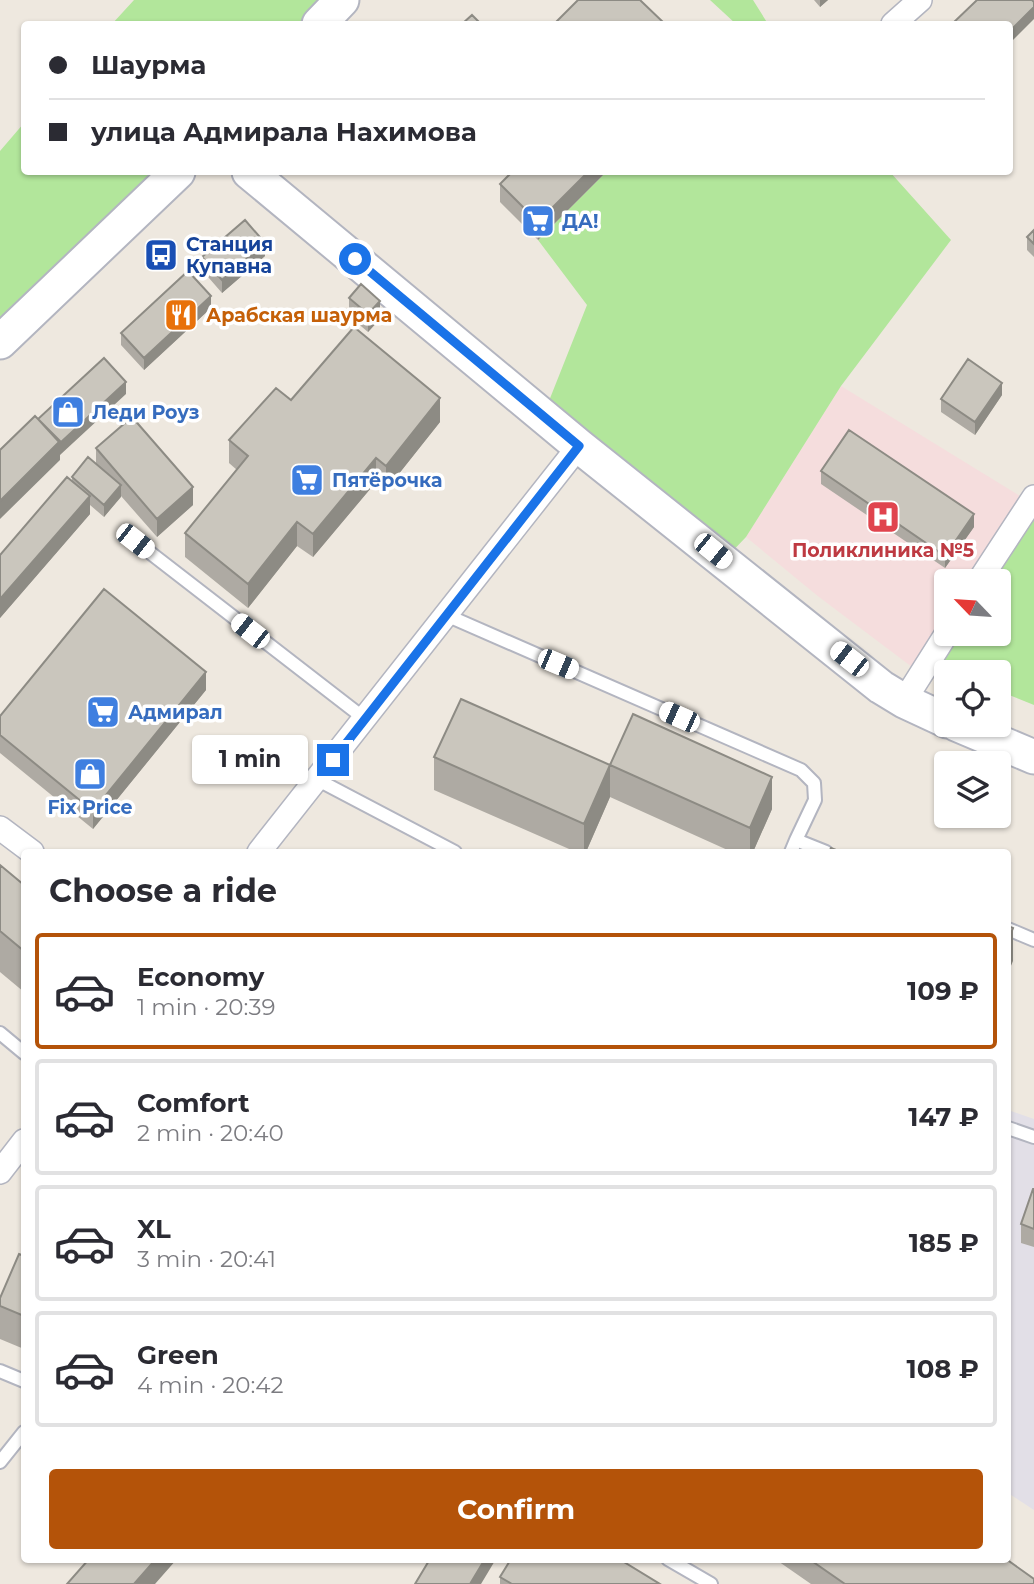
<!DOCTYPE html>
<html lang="en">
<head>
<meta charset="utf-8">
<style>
	:root { --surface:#fff; --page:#f2f2f3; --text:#2b2b33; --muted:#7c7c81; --line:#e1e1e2; --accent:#b45309 }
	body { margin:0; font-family:Montserrat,sans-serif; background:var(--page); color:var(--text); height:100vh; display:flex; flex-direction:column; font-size:26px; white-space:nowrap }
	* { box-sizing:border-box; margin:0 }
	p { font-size:23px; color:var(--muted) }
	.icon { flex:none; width:38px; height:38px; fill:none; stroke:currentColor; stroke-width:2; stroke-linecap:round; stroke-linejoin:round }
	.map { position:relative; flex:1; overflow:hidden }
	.side { position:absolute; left:21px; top:849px; width:990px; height:714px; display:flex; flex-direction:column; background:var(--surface); border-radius:7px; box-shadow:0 2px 5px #0004 }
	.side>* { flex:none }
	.top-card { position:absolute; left:21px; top:21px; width:992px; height:154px; border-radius:7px; box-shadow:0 2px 5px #0004; display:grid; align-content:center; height:154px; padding:0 28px; background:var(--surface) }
	.needle { width:46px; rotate:295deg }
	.controls { position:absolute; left:934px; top:569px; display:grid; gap:14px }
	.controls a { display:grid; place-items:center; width:77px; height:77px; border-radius:7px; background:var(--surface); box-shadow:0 2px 5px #0004; font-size:35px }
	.end { position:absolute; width:32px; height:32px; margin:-16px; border:9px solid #1a73e8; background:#fff; box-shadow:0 0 0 4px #fff }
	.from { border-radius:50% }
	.bubble { position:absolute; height:49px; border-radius:7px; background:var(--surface); box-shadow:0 2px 5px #0004; font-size:23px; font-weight:700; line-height:49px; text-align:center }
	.car { position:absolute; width:21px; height:42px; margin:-21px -10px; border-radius:9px; box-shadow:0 0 5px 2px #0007; background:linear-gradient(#fff 24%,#345 0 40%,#fff 0 76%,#345 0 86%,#fff 0) }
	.top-card b { display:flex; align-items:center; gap:24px; height:66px; font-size:26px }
	.top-card b+b { border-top:2px solid var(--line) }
	.top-card i { width:18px; height:18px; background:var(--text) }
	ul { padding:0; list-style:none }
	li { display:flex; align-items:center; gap:21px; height:116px; margin:0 14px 10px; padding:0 14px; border:4px solid var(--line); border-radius:7px }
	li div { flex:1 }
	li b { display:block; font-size:26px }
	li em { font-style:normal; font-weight:700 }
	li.selected { border-color:var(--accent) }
	li>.icon { width:63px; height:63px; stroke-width:1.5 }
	h2 { padding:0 28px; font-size:32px; line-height:84px }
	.cta { display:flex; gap:14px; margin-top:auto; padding:14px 28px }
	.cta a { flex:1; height:80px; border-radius:7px; background:var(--accent); color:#fff; font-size:28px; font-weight:700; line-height:80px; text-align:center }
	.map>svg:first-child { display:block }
	.industrial { fill:#e2dfe7 }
	.medical { fill:#f5dddd }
	.green { fill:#b2e69b }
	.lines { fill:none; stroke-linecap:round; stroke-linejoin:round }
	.lane-casing { stroke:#b3b5c0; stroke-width:16 }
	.street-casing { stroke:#b3b5c0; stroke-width:26 }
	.secondary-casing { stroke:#b3b5c0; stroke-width:37 }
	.lane { stroke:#fff; stroke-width:12 }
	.street { stroke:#fff; stroke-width:23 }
	.secondary { stroke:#fff; stroke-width:33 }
	.wall { fill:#aeaaa3 }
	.shaded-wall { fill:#8d8b84 }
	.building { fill:#cac6bd; stroke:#8d8b84; stroke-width:2 }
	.route { stroke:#1a73e8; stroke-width:9 }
	.labels { text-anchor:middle; stroke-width:7; stroke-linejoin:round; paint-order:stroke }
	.shop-label { font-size:19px; font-weight:bold; fill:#366cbe; stroke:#fff; text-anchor:start }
	.transit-label { font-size:19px; font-weight:bold; fill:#164399; stroke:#fff; text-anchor:start }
	.food-label { font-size:19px; font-weight:bold; fill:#c56008; stroke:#fff; text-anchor:start }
	.health-label { font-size:19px; font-weight:bold; fill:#be3a42; stroke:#fff }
</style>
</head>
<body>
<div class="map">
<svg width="1034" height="1584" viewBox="0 0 1034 1584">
	<rect width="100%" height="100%" fill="#eee8df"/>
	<!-- industrial -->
	<path class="industrial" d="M1008,1110L1034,1119V1510L1008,1493Z"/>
	<!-- medical -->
	<path class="medical" d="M841,386L1020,496L967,581H947V613L912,667L819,597L746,537Z"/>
	<!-- green -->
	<path class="green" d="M134,0H342L319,24H112Z
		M710,0H753L768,24H736Z
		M24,123V172H178L0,342V151Z
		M606,172H890L951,240L841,386L746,537L724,560L543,416L587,305L538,240Z
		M1034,499V705L999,691V672H955L929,661L947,634H999V581H979Z"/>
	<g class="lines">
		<defs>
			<path id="lane" d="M135,541L365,719
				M446,615L801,770L814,783L815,800L796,840
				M318,780L455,852
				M791,852L796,840L826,852
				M1008,929L1034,940
				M0,1033L24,1053
				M1008,1128L1034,1137
				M0,1371L24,1381
				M0,1462L24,1432
				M668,1559L711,1584"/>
			<path id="street" d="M893,24L920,0
				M979,581L1034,497
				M904,701L947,633
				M0,828L32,852
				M259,852L579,446
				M0,1172L24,1141"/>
			<path id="secondary" d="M319,24L342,0
				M249,172L579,446L881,687L904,701L947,721
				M0,342L178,172
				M956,724L1034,757"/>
		</defs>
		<!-- lane casing -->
		<use href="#lane" class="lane-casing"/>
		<!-- street casing -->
		<use href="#street" class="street-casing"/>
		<!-- secondary casing -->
		<use href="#secondary" class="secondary-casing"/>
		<!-- lane -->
		<use href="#lane" class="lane"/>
		<!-- street -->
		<use href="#street" class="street"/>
		<!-- secondary -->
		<use href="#secondary" class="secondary"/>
	</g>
	<!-- wall -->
	<path class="wall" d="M814,0H828L820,7Z
		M505,172H606L538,240L500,202V184L508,175Z
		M1034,230V257L1027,250V237Z
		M265,256L222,293L202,270V257Z
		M349,298L380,319L368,332L349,316Z
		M211,308L144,370L121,345V333Z
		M1002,395L975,435L941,412V399Z
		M291,400L440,422L386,490L376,482L313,557L297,546L248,608L185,557V533L237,470L229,463V440Z
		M96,448L193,505L157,537L121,496L104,517L90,505V514L0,618V555L72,480V477L96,463Z
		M821,471L974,527L945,568L821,484Z
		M206,690L93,829L0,753V716Z
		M434,757L610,765L772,809L753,852H732L610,797L586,852H576L434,790Z
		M0,865L24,885V992L0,972Z
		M1034,1189V1247L1021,1243V1224Z
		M24,1256V1349L0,1339V1298Z
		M775,1559H1006L1034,1584H811Z
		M500,1577L660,1584H500Z"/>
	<!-- shaded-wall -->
	<path class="shaded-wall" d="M820,0H828L820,7Z
		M1034,7V19L1010,43V31Z
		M588,172H606L538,240V222Z
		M265,243V256L222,293V280Z
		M211,296V308L144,370V358Z
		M380,301V319L368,332V314Z
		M126,382V394L60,455V460L0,519V501L60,441Z
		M1002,383V395L975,435V422Z
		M440,398V422L386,490V466Z
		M376,458V482L313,557V534Z
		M121,485V497L104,517V505Z
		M193,487V505L157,537V519Z
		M90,496V514L0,618V599Z
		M974,514V527L945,568V556Z
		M297,522V546L248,608V584Z
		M206,672V690L93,829V811Z
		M610,765V797L586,852H584V824Z
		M772,777V809L753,852H750V828Z
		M1013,928V961L1008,973V941Z
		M156,1559H177L155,1584H134Z
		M485,1559H496L481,1584H470Z"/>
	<!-- building -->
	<path class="building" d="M578,0H640L665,24H554Z
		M977,0H1032L1034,2V7L1010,31V24H952Z
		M472,15L481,24H462Z
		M512,172H588L538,222L500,184Z
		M245,220L265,243L222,280L202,257Z
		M1034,230V244L1027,237Z
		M188,271L211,296L144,358L121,333Z
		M361,284L380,301L368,314L349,298Z
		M354,327L440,398L386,466L376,458L313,534L297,522L248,584L185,533L248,456L229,440L276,388L291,400Z
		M104,358L126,382L60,443L38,419Z
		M968,359L1002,383L975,422L941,399Z
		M35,416L60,441L0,501V450Z
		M132,417L193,487L157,519L96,448Z
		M849,430L974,514L945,556L821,471Z
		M88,457L121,485L104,505L72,477Z
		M67,477L90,496L0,599V555Z
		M104,589L206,672L93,811L0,735V716Z
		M461,699L610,765L584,824L434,757Z
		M633,714L772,777L750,828L610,765Z
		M831,848L841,852H829Z
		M0,865L24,885V951L0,931Z
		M1008,926L1013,928L1008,941Z
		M1033,1189H1034V1229L1021,1224Z
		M19,1254L24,1256V1316L0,1306V1298Z
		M89,1559H156L134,1584H67Z
		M430,1559H485L470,1584H415Z
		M511,1559H619L660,1584H512L500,1577Z
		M809,1559H1006L1034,1579V1584H845Z"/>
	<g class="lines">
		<!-- route -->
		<path class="route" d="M333,760L579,446L355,259"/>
	</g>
	<!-- icons -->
	<defs>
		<symbol id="supermarket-square" viewBox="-11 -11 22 22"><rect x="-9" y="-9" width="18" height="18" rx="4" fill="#3f7fe0" stroke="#fff"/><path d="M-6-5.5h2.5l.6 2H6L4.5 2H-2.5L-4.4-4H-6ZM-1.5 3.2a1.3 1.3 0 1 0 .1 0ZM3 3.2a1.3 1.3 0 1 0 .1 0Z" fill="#fff"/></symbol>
		<symbol id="bus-square" viewBox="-11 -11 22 22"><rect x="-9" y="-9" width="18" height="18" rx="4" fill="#1a4fb4" stroke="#fff"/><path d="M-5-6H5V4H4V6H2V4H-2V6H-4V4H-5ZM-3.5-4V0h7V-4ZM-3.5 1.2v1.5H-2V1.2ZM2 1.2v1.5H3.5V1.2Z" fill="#fff"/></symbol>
		<symbol id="restaurant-square" viewBox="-11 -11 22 22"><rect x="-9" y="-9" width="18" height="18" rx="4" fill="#e8710a" stroke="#fff"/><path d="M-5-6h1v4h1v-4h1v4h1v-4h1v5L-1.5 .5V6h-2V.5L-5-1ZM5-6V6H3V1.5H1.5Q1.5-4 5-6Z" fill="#fff"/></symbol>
		<symbol id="shop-square" viewBox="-11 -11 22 22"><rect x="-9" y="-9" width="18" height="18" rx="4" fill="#3f7fe0" stroke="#fff"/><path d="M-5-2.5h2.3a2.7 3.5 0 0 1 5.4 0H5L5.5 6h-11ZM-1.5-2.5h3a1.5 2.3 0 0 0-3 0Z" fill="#fff"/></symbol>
		<symbol id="hospital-square" viewBox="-11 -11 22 22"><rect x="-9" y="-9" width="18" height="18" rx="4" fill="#e0444e" stroke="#fff"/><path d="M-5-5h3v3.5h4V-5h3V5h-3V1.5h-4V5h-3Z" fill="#fff"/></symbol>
	</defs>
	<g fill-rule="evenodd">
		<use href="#supermarket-square" x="519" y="202" width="38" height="38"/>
		<use href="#bus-square" x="142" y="236" width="38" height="38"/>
		<use href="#restaurant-square" x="162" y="296" width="38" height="38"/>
		<use href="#shop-square" x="49" y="393" width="38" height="38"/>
		<use href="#supermarket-square" x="288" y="461" width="38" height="38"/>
		<use href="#hospital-square" x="864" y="498" width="38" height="38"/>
		<use href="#supermarket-square" x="84" y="693" width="38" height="38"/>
		<use href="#shop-square" x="71" y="755" width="38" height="38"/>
	</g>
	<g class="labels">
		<!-- shop labels -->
		<g class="shop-label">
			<text x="562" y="228">ДА!</text>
			<text x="92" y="419">Леди Роуз</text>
			<text x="332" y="487">Пятёрочка</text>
			<text x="128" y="719">Адмирал</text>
			<text x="90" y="814" text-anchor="middle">Fix Price</text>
		</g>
		<!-- transit labels -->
		<g class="transit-label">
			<text x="186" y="251">Станция<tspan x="186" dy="22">Купавна</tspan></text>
		</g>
		<!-- food labels -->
		<g class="food-label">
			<text x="206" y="322">Арабская шаурма</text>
		</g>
		<!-- health labels -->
		<g class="health-label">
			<text x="883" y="557">Поликлиника №5</text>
		</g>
	</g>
</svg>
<div class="controls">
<a><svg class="needle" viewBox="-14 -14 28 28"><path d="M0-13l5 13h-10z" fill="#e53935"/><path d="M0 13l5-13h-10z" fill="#7c7c81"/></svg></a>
<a><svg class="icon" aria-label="locate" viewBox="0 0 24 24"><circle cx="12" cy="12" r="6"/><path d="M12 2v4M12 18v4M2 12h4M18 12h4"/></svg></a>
<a><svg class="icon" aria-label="layers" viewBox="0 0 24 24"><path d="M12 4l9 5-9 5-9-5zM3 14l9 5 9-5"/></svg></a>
</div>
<i class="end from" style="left:355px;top:259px"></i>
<i class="end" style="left:333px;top:760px"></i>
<div class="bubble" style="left:192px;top:735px;width:116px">1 min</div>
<i class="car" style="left:135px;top:541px;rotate:128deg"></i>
<i class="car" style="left:713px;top:551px;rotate:129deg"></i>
<i class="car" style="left:250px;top:631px;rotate:308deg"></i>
<i class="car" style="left:849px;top:659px;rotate:308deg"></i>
<i class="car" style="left:558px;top:664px;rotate:113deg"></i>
<i class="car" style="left:679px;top:717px;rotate:294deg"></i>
<div class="top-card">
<b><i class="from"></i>Шаурма</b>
<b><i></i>улица Адмирала Нахимова</b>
</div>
<section class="side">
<h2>Choose a ride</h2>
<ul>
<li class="selected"><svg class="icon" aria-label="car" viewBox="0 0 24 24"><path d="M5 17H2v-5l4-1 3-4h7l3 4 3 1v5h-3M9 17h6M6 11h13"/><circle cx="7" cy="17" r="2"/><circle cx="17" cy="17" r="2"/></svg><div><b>Economy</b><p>1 min · 20:39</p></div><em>109 ₽</em></li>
<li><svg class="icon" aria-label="car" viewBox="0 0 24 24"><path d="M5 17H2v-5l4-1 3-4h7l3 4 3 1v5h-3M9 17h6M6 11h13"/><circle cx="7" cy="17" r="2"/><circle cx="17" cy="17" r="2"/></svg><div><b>Comfort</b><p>2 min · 20:40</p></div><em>147 ₽</em></li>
<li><svg class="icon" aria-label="car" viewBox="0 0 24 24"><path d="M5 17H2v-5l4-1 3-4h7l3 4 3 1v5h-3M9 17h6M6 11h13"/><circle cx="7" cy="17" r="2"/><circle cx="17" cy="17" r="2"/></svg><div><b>XL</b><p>3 min · 20:41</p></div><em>185 ₽</em></li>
<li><svg class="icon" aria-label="car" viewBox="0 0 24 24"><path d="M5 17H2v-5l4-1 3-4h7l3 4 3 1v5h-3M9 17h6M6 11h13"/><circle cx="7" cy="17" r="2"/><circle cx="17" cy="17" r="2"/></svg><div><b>Green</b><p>4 min · 20:42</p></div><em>108 ₽</em></li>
</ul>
<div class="cta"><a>Confirm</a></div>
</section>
</div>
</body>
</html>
